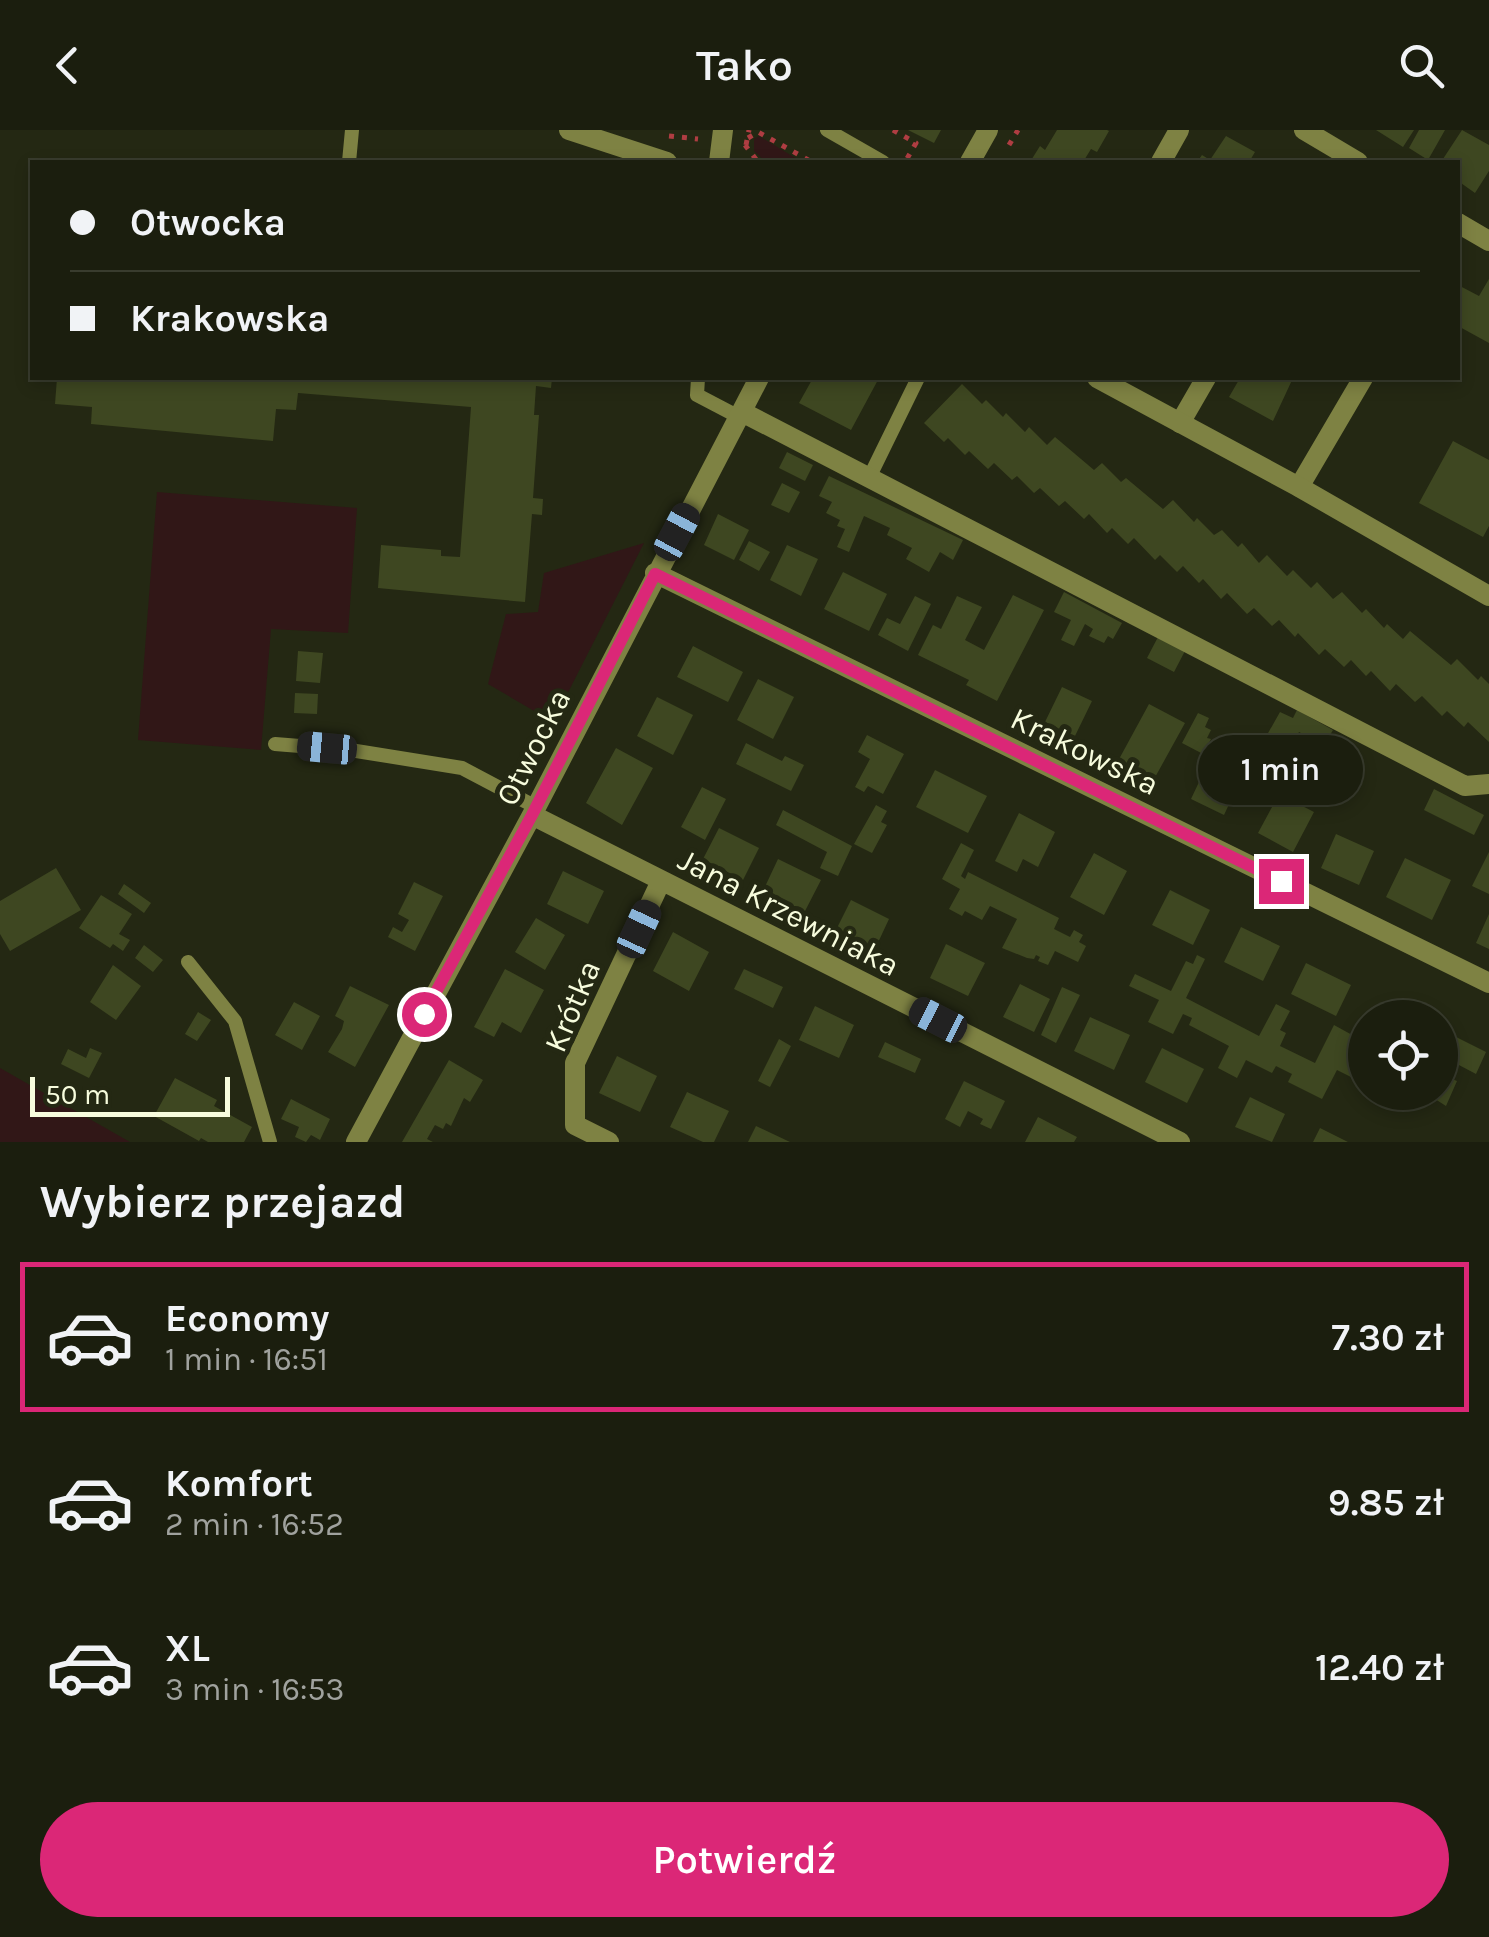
<!DOCTYPE html>
<html lang="pl">
<head>
<meta charset="utf-8">
<style>
	:root { --surface:#1b1e0e; --page:#242717; --text:#f1f3f6; --muted:#a0a29e; --line:#393c2e; --accent:#db2777 }
	body { margin:0; font-family:Karla,sans-serif; background:var(--page); color:var(--text); height:100vh; display:flex; flex-direction:column; font-size:38px; white-space:nowrap }
	* { box-sizing:border-box; margin:0 }
	p { font-size:32px; color:var(--muted) }
	.icon { flex:none; width:55px; height:55px; fill:none; stroke:currentColor; stroke-width:2; stroke-linecap:round; stroke-linejoin:round }
	.map { position:relative; height:1012px; overflow:hidden }
	.side { display:flex; flex-direction:column; background:var(--surface); flex:1 }
	.side>* { flex:none }
	.banner { position:absolute; left:30px; top:30px; width:1430px; height:220px; border-radius:0px; box-shadow:0 5px 15px #0003,0 0 0 2px var(--line); display:grid; align-content:center; height:220px; padding:0 40px; background:var(--surface) }
	.controls { position:absolute; left:1348px; top:870px; display:grid; gap:20px }
	.controls a { display:grid; place-items:center; width:110px; height:110px; border-radius:50%; background:var(--surface); box-shadow:0 5px 15px #0003,0 0 0 2px var(--line); font-size:50px }
	.scale { position:absolute; left:30px; bottom:25px; width:200px; box-sizing:border-box; padding-left:10px; border:5px solid #f7fcdd; border-top:0; font-size:28px; line-height:35px; white-space:nowrap; color:#f7fcdd; -webkit-text-stroke:8px #242813; paint-order:stroke }
	.end { position:absolute; width:45px; height:45px; margin:-22px; border:12px solid #db2777; background:#fff; box-shadow:0 0 0 5px #fff }
	.from { border-radius:50% }
	.bubble { position:absolute; height:70px; border-radius:35px; background:var(--surface); box-shadow:0 5px 15px #0003,0 0 0 2px var(--line); font-size:32px; font-weight:600; line-height:70px; text-align:center }
	.car { position:absolute; width:30px; height:60px; margin:-30px -15px; border-radius:12px; box-shadow:0 0 8px 2px #0007; background:linear-gradient(#222 24%,#8ab4d8 0 40%,#222 0 76%,#8ab4d8 0 86%,#222 0) }
	.banner b { display:flex; align-items:center; gap:35px; height:95px; font-size:38px }
	.banner b+b { border-top:2px solid var(--line) }
	.banner i { width:25px; height:25px; background:var(--text) }
	ul { padding:0; list-style:none }
	li { display:flex; align-items:center; gap:30px; height:150px; margin:0 20px 15px; padding:0 20px; border:5px solid transparent; border-radius:0px }
	li div { flex:1 }
	li b { display:block; font-size:38px }
	li em { font-style:normal; font-weight:600 }
	li.on { border-color:var(--accent) }
	li>.icon { width:90px; height:90px; stroke-width:1.5 }
	h2 { padding:0 40px; font-size:45px; line-height:120px }
	.cta { display:flex; gap:20px; margin-top:auto; padding:20px 40px }
	.cta a { flex:1; height:115px; border-radius:60px; background:var(--accent); color:#fff; font-size:40px; font-weight:600; line-height:115px; text-align:center }
	header { display:flex; justify-content:space-between; align-items:center; height:130px; padding:0 40px; background:var(--surface); font-size:45px; font-weight:600 }
	.map>svg:first-child { display:block }
	.green { fill:#311717 }
	.building { fill:#3e4721 }
	.lines { fill:none; stroke-linecap:round; stroke-linejoin:round }
	.path { stroke:#af3d42; stroke-width:5; stroke-dasharray:5 8; stroke-linecap:butt }
	.service { stroke:#7e8243; stroke-width:14 }
	.minor { stroke:#7e8243; stroke-width:20 }
	.tertiary { stroke:#7e8243; stroke-width:20 }
	.route { stroke:#db2777; stroke-width:12 }
	.labels { text-anchor:middle; stroke-width:10; stroke-linejoin:round; paint-order:stroke }
	.street-label { font-size:32px; fill:#f7fcdd; stroke:#242813 }
</style>
</head>
<body>
<header><svg class="icon" aria-label="back" viewBox="0 0 24 24"><path d="M15 5l-7 7 7 7"/></svg>Tako<svg class="icon" aria-label="search" viewBox="0 0 24 24"><circle cx="10" cy="10" r="6"/><path d="M15 15l6 6"/></svg></header>
<div class="map">
<svg width="1489" height="1012" viewBox="0 0 1489 1012">
	<rect width="100%" height="100%" fill="#242813"/>
	<!-- green -->
	<path class="green" d="M759,6L802,32H766L754,21V9Z
		M157,362L357,378L348,503L271,499L261,620L138,610Z
		M644,413L553,592L488,554L506,484L538,482L544,443Z
		M0,938L130,1012H0Z"/>
	<!-- building -->
	<path class="building" d="M908,0H941L934,13Z
		M1057,0H1107L1109,1L1097,22L1091,19L1083,32H1030L1040,16L1045,20Z
		M1376,0H1414L1403,17Z
		M1419,0H1445L1428,30L1409,18Z
		M1462,0L1489,15V41L1475,63L1458,51V32H1441Z
		M1226,6L1255,22L1249,32H1197L1202,25L1210,30Z
		M1489,149V213L1458,196V155L1479,166Z
		M57,248H552L551,258L536,256L534,285H539L533,368L543,369L542,385L532,384L525,472L378,458L381,415L441,420V426L460,427L471,277L298,263L296,280L276,279L273,311L91,294L92,277L55,274Z
		M813,248H879L851,300L799,273Z
		M1240,248H1293L1273,291L1229,267Z
		M962,254L982,274L986,270L1003,287L1006,283L1025,302L1029,297L1047,315L1055,307L1094,340L1102,333L1121,352L1126,348L1163,379L1173,370L1194,392L1197,388L1214,405L1222,400L1238,417L1242,413L1259,433L1267,425L1287,446L1293,440L1311,458L1317,452L1333,469L1342,462L1362,483L1366,479L1384,498L1387,494L1403,509L1410,501L1451,535L1457,529L1478,550L1481,546L1489,554V612L1468,592L1464,597L1447,581L1442,586L1422,566L1415,572L1396,554L1390,561L1371,541L1366,546L1351,530L1344,537L1325,519L1319,525L1298,503L1295,507L1279,490L1272,496L1254,478L1247,484L1227,463L1221,469L1203,449L1199,453L1183,436L1177,442L1160,425L1155,430L1134,408L1128,414L1112,398L1107,403L1089,384L1084,389L1065,371L1059,376L1040,358L1034,363L1017,346L1012,350L994,333L988,339L969,321L965,325L948,308L944,312L924,293Z
		M1453,311L1489,330V396L1483,407L1419,373Z
		M787,322L813,335L805,351L779,338Z
		M829,346L963,410L953,430L940,422L929,442L906,429L912,418L887,405L890,398L864,386L849,422L837,417L845,399L837,396L840,390L826,383L832,372L819,366Z
		M782,353L800,362L789,383L771,375Z
		M718,384L749,400L734,430L704,415Z
		M749,411L770,422L759,441L739,430Z
		M787,415L818,429L801,466L770,450Z
		M843,442L887,464L869,501L824,479Z
		M1064,462L1122,493L1113,509L1108,506L1104,513L1089,506L1093,499L1085,494L1074,516L1061,510L1071,490L1054,482Z
		M1013,465L1044,480L997,571L966,555L969,550L918,525L933,495L941,499L957,466L982,477L965,510L984,520Z
		M915,466L931,474L908,521L878,505L887,488L900,494Z
		M1158,507L1185,521L1174,542L1147,528Z
		M693,516L743,542L728,572L677,547Z
		M298,521L323,523L320,553L296,551Z
		M758,549L794,567L773,609L737,590Z
		M1062,557L1092,571L1075,606L1045,592Z
		M295,563L318,564L317,584L294,583Z
		M657,567L693,585L673,625L637,606Z
		M1149,574L1185,593L1153,651L1118,631Z
		M1297,580L1333,600L1324,615L1299,602L1284,632L1273,627L1266,641L1251,634L1255,626L1249,624L1256,609L1263,612L1280,582L1293,588Z
		M1198,583L1209,588L1205,597L1211,600L1207,608L1211,609L1203,624L1182,613Z
		M867,605L904,624L883,664L868,656L864,662L855,657L870,629L858,622Z
		M746,613L782,631L785,626L804,635L791,661L736,634Z
		M616,618L653,638L622,695L586,673Z
		M1207,635L1240,651L1224,685L1191,669Z
		M935,640L987,666L968,703L916,677Z
		M702,657L726,669L705,710L681,697Z
		M1434,659L1484,685L1474,705L1424,680Z
		M1279,664L1314,682L1293,722L1258,703Z
		M876,675L887,681L881,692L887,695L872,723L854,714Z
		M783,680L852,716L838,746L820,738L827,722L776,695Z
		M1019,683L1055,702L1038,737L1023,729L1017,742L995,731Z
		M719,698L759,718L743,750L703,729Z
		M1336,704L1374,721L1359,755L1321,738Z
		M961,713L974,720L961,746L965,749L968,742L1059,788L1054,799L1070,807L1074,800L1083,805L1079,812L1086,816L1078,832L1055,821L1048,835L1038,831L1040,827L1036,825L1034,829L1027,828L1002,818L1017,789L990,776L982,790L965,781L962,786L949,779L960,759L942,749Z
		M1489,722V764L1472,756Z
		M1094,723L1127,741L1104,785L1070,767Z
		M1405,728L1451,750L1432,790L1386,767Z
		M778,729L821,750L804,783L762,763Z
		M56,738L81,780L10,821L0,804V771Z
		M563,741L604,761L588,794L547,774Z
		M414,752L443,766L415,821L388,807L393,797L402,802L409,790L398,784Z
		M124,754L151,773L144,783L118,764Z
		M1170,760L1210,780L1193,815L1152,795Z
		M101,765L132,784L119,804L130,810L123,821L113,814L110,818L79,798Z
		M851,770L889,789L875,819L836,800Z
		M1489,784V819L1476,813Z
		M536,788L565,805L545,840L515,822Z
		M1241,797L1280,816L1263,851L1224,832Z
		M673,802L709,822L689,861L653,841Z
		M946,814L985,833L968,866L930,848Z
		M144,815L163,830L153,842L135,828Z
		M1197,825L1205,829L1186,868L1259,906L1276,874L1290,881L1280,900L1286,903L1280,916L1315,933L1334,895L1354,906L1361,893L1365,895V954L1337,940L1322,969L1288,952L1292,944L1276,936L1272,943L1246,930L1237,948L1218,938L1229,916L1189,895L1192,888L1183,884L1173,904L1148,892L1159,870L1129,856L1135,844L1171,861L1186,831L1193,834Z
		M1306,833L1351,855L1336,886L1291,864Z
		M113,835L141,856L116,890L90,872Z
		M505,839L544,860L521,903L502,892L494,907L474,897Z
		M744,839L783,857L773,878L734,859Z
		M1020,854L1050,869L1034,902L1003,887Z
		M350,856L389,875L355,937L328,922L342,899L344,891L335,886Z
		M1062,857L1080,865L1056,913L1041,905Z
		M294,872L320,886L302,920L275,905Z
		M815,876L854,895L839,928L799,910Z
		M198,882L211,890L197,911L185,904Z
		M1090,887L1130,905L1114,940L1074,921Z
		M1440,899L1486,922L1476,944L1457,934L1452,949L1457,951L1446,976L1424,962H1440Z
		M779,909L791,916L770,957L758,951Z
		M885,912L921,929L915,943L878,927Z
		M90,918L102,923L89,948L61,934L68,919L86,928Z
		M1162,918L1204,939L1187,973L1145,952Z
		M617,926L657,946L640,982L599,963Z
		M449,930L483,950L470,972L464,968L451,996L446,993L443,999L435,995L427,1009L433,1012H402Z
		M175,948L217,970L214,976L252,997L244,1012H208L201,1008L199,1011L154,986Z
		M964,951L1005,971L991,999L980,994L983,989L968,981L960,997L945,989Z
		M687,962L729,981L714,1012H703L670,997Z
		M1250,967L1285,984L1272,1012L1235,997Z
		M291,969L330,989L320,1010L311,1005L306,1012L295,1007L299,997L281,989Z
		M1038,987L1077,1007L1074,1012H1025Z
		M756,996L790,1012H748Z
		M1320,998L1348,1012H1313Z"/>
	<g class="lines">
		<!-- path -->
		<path class="path" d="M893,0L916,13L905,32
			M669,6L698,9
			M748,8L758,2L812,32
			M745,15L758,32
			M746,15L749,0
			M1009,15L1018,0"/>
		<!-- service -->
		<path class="service" d="M827,0L883,32
			M349,32L352,0
			M698,248L697,265L739,287
			M869,348L918,248
			M275,614L350,620L462,638L536,677
			M188,832L235,891L270,1012"/>
		<!-- minor -->
		<path class="minor" d="M1304,0L1358,32
			M719,32L723,0
			M970,32L988,0
			M1161,32L1179,0
			M1458,93L1489,111
			M742,282L1465,656L1489,654
			M1180,293L1206,248
			M1299,357L1363,248
			M655,443L1489,853
			M532,685L1180,1012
			M356,1012L532,685L759,248
			M609,1012L575,995V933L661,751"/>
		<!-- tertiary -->
		<path class="tertiary" d="M569,0L667,32
			M1097,248L1299,357L1489,466"/>
	</g>
	<g class="lines">
		<!-- route -->
		<path class="route" d="M424,884L532,685L655,444L1281,751"/>
	</g>
	<g class="labels">
		<!-- street labels -->
		<g class="street-label">
			<text transform="translate(533 617) rotate(-63)" y="11">Otwocka</text>
			<text transform="translate(1085 621) rotate(26)" y="11">Krakowska</text>
			<text transform="translate(789 782) rotate(27)" y="11">Jana Krzewniaka</text>
			<text transform="translate(572 876) rotate(-67)" y="11">Krótka</text>
		</g>
	</g>
</svg>
<div class="controls">
<a><svg class="icon" aria-label="locate" viewBox="0 0 24 24"><circle cx="12" cy="12" r="6"/><path d="M12 2v4M12 18v4M2 12h4M18 12h4"/></svg></a>
</div>
<div class="scale">50 m</div>
<i class="end from" style="left:424px;top:884px"></i>
<i class="end" style="left:1281px;top:751px"></i>
<div class="bubble" style="left:1198px;top:605px;width:165px">1 min</div>
<i class="car" style="left:677px;top:402px;rotate:28deg"></i>
<i class="car" style="left:327px;top:618px;rotate:275deg"></i>
<i class="car" style="left:639px;top:799px;rotate:25deg"></i>
<i class="car" style="left:938px;top:890px;rotate:297deg"></i>
<div class="banner">
<b><i class="from"></i>Otwocka</b>
<b><i></i>Krakowska</b>
</div>
</div>
<section class="side">
<h2>Wybierz przejazd</h2>
<ul>
<li class="on"><svg class="icon" aria-label="car" viewBox="0 0 24 24"><path d="M5 17H2v-5l4-1 3-4h7l3 4 3 1v5h-3M9 17h6M6 11h13"/><circle cx="7" cy="17" r="2"/><circle cx="17" cy="17" r="2"/></svg><div><b>Economy</b><p>1 min · 16:51</p></div><em>7.30 zł</em></li>
<li><svg class="icon" aria-label="car" viewBox="0 0 24 24"><path d="M5 17H2v-5l4-1 3-4h7l3 4 3 1v5h-3M9 17h6M6 11h13"/><circle cx="7" cy="17" r="2"/><circle cx="17" cy="17" r="2"/></svg><div><b>Komfort</b><p>2 min · 16:52</p></div><em>9.85 zł</em></li>
<li><svg class="icon" aria-label="car" viewBox="0 0 24 24"><path d="M5 17H2v-5l4-1 3-4h7l3 4 3 1v5h-3M9 17h6M6 11h13"/><circle cx="7" cy="17" r="2"/><circle cx="17" cy="17" r="2"/></svg><div><b>XL</b><p>3 min · 16:53</p></div><em>12.40 zł</em></li>
</ul>
<div class="cta"><a>Potwierdź</a></div>
</section>
</body>
</html>
